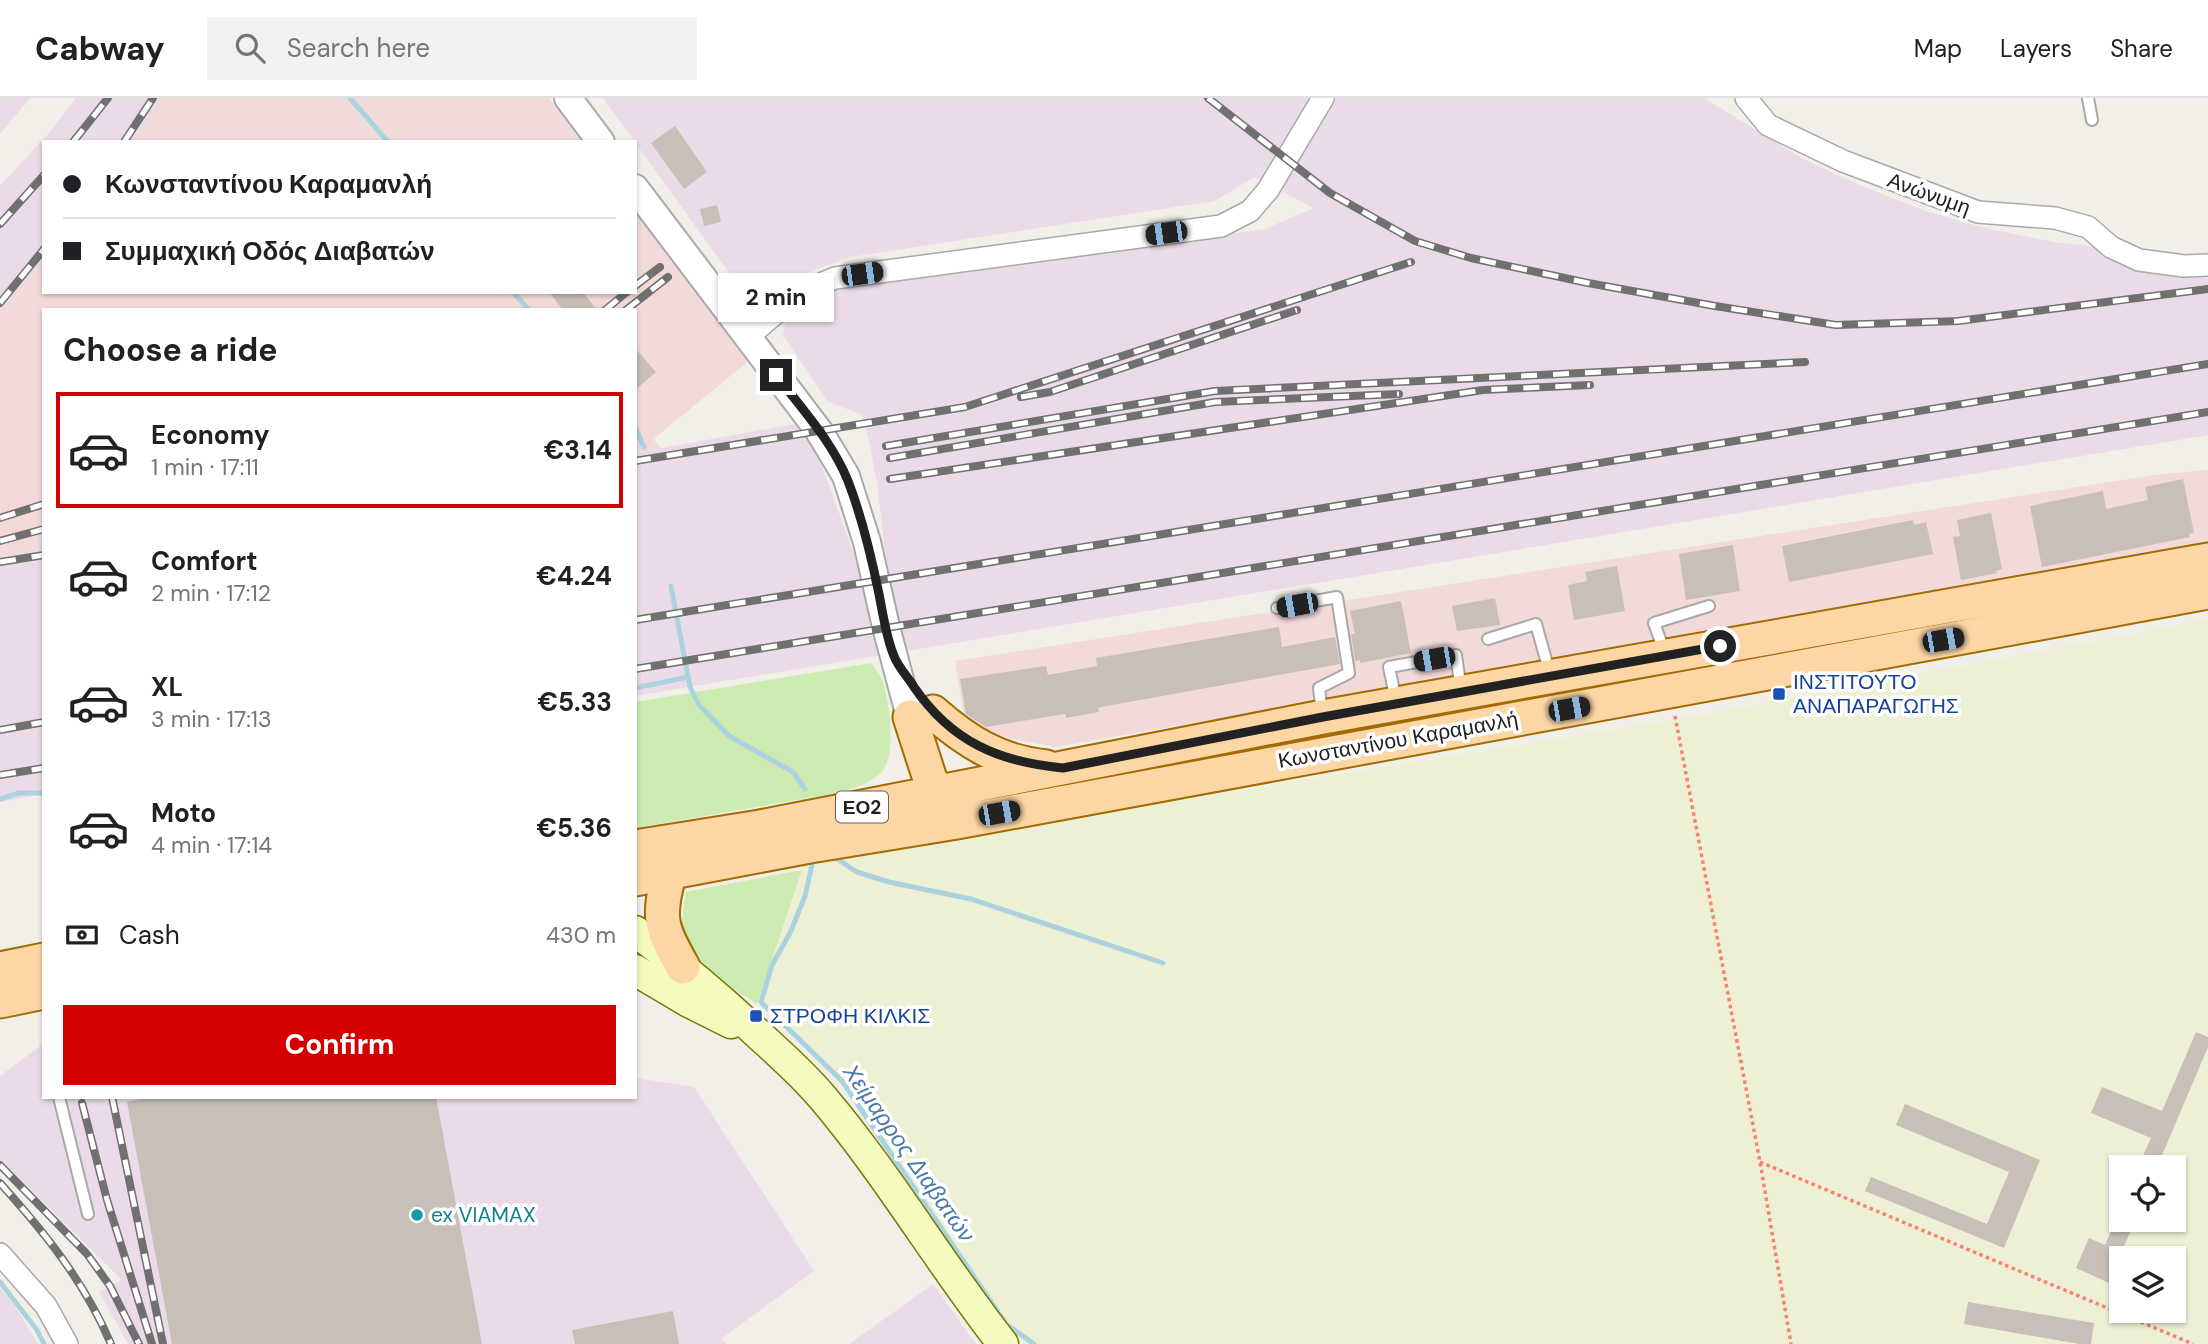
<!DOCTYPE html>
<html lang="en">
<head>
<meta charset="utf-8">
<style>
	:root { --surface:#fff; --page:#f2f2f2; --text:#202124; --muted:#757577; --line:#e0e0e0; --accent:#d40000 }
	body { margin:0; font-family:"DM Sans",sans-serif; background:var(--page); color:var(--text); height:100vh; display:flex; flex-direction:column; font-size:26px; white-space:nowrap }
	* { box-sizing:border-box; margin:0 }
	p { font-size:23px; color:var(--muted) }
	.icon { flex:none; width:38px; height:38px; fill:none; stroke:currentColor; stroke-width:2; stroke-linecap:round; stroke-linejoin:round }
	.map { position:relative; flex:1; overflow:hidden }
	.panel { position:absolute; left:42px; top:210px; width:595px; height:791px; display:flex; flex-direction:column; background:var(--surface); border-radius:0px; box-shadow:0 2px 5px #0004 }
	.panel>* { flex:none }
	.top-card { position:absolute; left:42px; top:42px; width:595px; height:154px; border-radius:0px; box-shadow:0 2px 5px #0004; display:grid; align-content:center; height:154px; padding:0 21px; background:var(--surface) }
	.fabs { position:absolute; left:2109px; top:1057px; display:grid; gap:14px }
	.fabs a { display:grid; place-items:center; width:77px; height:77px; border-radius:0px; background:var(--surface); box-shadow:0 2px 5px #0004; font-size:35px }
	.end { position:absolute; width:32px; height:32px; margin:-16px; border:9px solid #222; background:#fff; box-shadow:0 0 0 4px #fff }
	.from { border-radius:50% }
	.bubble { position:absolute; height:49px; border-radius:0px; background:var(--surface); box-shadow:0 2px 5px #0004; font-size:23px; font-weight:700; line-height:49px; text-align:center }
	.car { position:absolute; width:21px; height:42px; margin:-21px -10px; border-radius:9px; box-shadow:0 0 5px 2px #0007; background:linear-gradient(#222 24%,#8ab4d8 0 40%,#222 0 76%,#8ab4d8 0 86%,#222 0) }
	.top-card b { display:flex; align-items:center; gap:24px; height:66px; font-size:26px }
	.top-card b+b { border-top:2px solid var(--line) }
	.top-card i { width:18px; height:18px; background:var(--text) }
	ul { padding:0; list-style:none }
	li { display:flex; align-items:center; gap:21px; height:116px; margin:0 14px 10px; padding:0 7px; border:4px solid transparent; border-radius:0px }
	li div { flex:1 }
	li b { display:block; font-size:26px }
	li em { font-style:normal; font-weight:700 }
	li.selected { border-color:var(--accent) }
	li>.icon { width:63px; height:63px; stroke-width:1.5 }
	h2 { padding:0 21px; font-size:32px; line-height:84px }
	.pay { display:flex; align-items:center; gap:18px; height:77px; padding:0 21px; font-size:26px }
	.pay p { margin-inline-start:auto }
	.button { display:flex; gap:14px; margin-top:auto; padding:14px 21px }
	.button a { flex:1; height:80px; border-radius:0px; background:var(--accent); color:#fff; font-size:28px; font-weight:700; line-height:80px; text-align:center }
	header { display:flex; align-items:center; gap:42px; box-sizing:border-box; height:98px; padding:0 35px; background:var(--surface); border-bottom:2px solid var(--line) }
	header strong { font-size:33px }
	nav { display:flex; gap:38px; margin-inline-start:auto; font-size:24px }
	.search { width:490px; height:63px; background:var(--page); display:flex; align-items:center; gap:18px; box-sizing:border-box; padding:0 24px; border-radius:0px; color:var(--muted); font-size:26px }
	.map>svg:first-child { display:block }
	.commercial { fill:#f2dad9 }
	.industrial { fill:#ebdbe8 }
	.farmland { fill:#eef0d5; fill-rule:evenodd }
	.grass { fill:#cdebb0 }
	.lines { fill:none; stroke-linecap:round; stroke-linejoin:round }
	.stream { stroke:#aad3df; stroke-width:5 }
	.building { fill:#c7bfb8 }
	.service-casing { stroke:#a9a9a9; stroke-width:14 }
	.minor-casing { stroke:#a9a9a9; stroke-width:24 }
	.tertiary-casing { stroke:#a9a9a9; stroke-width:30 }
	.secondary-casing { stroke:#707d05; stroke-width:33 }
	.primary-casing { stroke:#a06b00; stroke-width:37 }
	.path { stroke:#fa8072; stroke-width:3.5; stroke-dasharray:3.5 3.5; stroke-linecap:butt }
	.service { stroke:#fff; stroke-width:10 }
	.minor { stroke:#fff; stroke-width:21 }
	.tertiary { stroke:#fff; stroke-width:26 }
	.secondary { stroke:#f7fabf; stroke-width:30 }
	.primary { stroke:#fcd6a4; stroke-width:33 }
	.rail-casing { stroke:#707070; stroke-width:8 }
	.rail { stroke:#fff; stroke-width:5; stroke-dasharray:16; stroke-linecap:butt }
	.route { stroke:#222; stroke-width:9 }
	.transit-dot { fill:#1a4fb4; stroke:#fff; stroke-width:2.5 }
	.culture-dot { fill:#0f9aa8; stroke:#fff; stroke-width:2.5 }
	.labels { text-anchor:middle; stroke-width:7; stroke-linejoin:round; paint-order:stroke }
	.shield { fill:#fff; stroke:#646464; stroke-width:2 }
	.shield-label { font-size:19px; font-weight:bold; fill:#222 }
	.street-label { font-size:21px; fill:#222; stroke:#fff }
	.transit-label { font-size:21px; fill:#164399; stroke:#fff; text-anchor:start }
	.culture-label { font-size:21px; fill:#0d838f; stroke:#fff; text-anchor:start }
	.water-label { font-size:23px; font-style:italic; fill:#4a7aab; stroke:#fff }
</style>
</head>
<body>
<header>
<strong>Cabway</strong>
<div class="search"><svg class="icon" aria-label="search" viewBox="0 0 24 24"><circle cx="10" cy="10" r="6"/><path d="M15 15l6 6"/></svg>Search here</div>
<nav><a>Map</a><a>Layers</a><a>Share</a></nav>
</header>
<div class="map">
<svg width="2208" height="1246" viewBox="0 0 2208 1246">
	<rect width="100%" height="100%" fill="#f2efe9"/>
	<!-- commercial -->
	<path class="commercial" d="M162,0H549L582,44H133Z
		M635,113L750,262L657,338L654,342L661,350L635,355V212H44V452L0,459V217L44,164V194H635Z
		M2208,372V449L1055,649L966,632L955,563L2161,376Z"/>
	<!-- industrial -->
	<path class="industrial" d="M0,0H30L0,36Z
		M76,0H162L133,44H44V164L0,217V88L49,35Z
		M603,0H1704L1803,61L1864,89L1926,113L1985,130L2054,144L2188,159L2208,158V337L635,598V355L806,324L861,475L887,471L878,392L870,347L862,317L827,303L783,237L785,224L805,204L829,192L1265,131L1314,110L1254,79L1215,103L851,159L814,172L748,201Z
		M44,452V696L0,704V459Z
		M44,945V999H635V980L694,989L814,1173L722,1240L726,1246H128L99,1194L122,1182L0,1061V978Z
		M933,1186L976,1246H849Z
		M0,1190L15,1208L38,1246H0Z"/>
	<!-- farmland -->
	<path class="farmland" d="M2208,522V1246H1025L1004,1222L851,996L757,906L805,763L1674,622ZM2121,1069H2174V1122H2121ZM2121,1160H2174V1213H2121Z"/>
	<!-- grass -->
	<path class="grass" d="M872,565C875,571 881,578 883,584C890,606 896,654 883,672C873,685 858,688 844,694L635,730V604Z
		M802,772L757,906C730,888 692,867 683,833C680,822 685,805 686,794Z"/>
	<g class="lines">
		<!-- stream -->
		<path class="stream" d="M350,0L388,44
			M513,194L529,212
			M635,329L644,349
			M671,488L690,589L699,607L729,638L793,674L805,691
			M635,590L688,579
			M0,701L19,695H44
			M831,757L857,774L889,784L971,801L1163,865
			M814,758L805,798L790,835L772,867L761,904L842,983L1006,1226L1034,1246
			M0,1184L37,1232L44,1246"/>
	</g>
	<!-- building -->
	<path class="building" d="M675,28L707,74L684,91L651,45Z
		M717,107L721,124L704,128L700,111Z
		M549,194H583L597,212H563Z
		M635,250L656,274L635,292Z
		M2183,381L2194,435L2189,436L2190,439L2042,469L2030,408L2103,393L2106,411L2148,402L2145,389Z
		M1991,415L2002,471L1996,473L1997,475L1961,482L1953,439L1960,438L1957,422Z
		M1913,422L1914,427L1926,424L1933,456L1789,484L1782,448Z
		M1733,447L1740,493L1686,502L1679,456Z
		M1617,468L1625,513L1574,522L1568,487L1587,483L1585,474Z
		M1495,500L1500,527L1457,533L1452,508Z
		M1401,503L1411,555L1360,565V562L1355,563L1351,536H1355L1350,513Z
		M1279,529L1282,549L1335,539L1340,566L1101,609L1098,610L1099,614L1066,620L1065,616L986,629L966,616L960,581L1046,568L1048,577L1097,568L1096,560Z
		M2196,934L2208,939V949L2157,1069H2138L2151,1040L2091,1015L2102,989L2162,1013Z
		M149,999H436L482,1246H172L127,1004Z
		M1905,1006L2040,1062L2004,1150L1865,1093L1871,1079L1987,1126L2009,1074L1896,1027Z
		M2116,1122H2135L2109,1185L2076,1170L2089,1140L2105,1147Z
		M1968,1204L2094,1225L2091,1246H2079L1964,1226Z
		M673,1213L679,1246H575L572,1232Z"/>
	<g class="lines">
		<defs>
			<path id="service" d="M2088,0L2092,22
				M1277,510L1337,499L1349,575L1319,590L1322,616
				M1488,541L1536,526L1550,576
				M1665,555L1654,525L1709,508
				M1396,603L1389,569L1456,557L1461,592
				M59,999L88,1116"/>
			<path id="minor" d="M1746,0L1768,27L1843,63L1978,114L2055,120L2088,129L2111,149L2139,162L2184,168L2208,167
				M747,240C775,215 800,193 835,180L1221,128L1250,113L1268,92L1323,0
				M0,1156L46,1208L67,1246"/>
			<path id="tertiary" d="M568,0L601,44
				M635,90L819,333L846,378L867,444L886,529L910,619"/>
			<path id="secondary" d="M635,833C679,866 719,899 758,936C781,957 803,976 823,1000C889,1078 940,1166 1003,1246
				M635,872L689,904L731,925"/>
			<path id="primary" d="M933,614C967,644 999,664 1046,669
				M910,619L930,681L949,713
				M635,749L760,729L1323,619L2208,462
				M670,774C657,819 660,829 683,869
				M635,781L810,748L957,724L2208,494
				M0,871L44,862
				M0,903L44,894"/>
		</defs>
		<!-- service casing -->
		<use href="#service" class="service-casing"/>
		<!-- minor casing -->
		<use href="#minor" class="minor-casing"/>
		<!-- tertiary casing -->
		<use href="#tertiary" class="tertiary-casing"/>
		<!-- secondary casing -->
		<use href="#secondary" class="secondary-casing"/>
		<!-- primary casing -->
		<use href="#primary" class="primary-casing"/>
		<!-- path -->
		<path class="path" d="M1675,618L1760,1064L1791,1246
			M1760,1064L2193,1246"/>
		<!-- service -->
		<use href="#service" class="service"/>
		<!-- minor -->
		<use href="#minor" class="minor"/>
		<!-- tertiary -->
		<use href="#tertiary" class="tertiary"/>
		<!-- secondary -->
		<use href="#secondary" class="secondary"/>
		<!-- primary -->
		<use href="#primary" class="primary"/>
		<defs>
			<path id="rail" d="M1208,0L1330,95L1415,143L1471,160L1588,185L1715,208L1836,227L1958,223L2208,191
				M73,44L108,0
				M124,44L153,0
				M0,126L44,77
				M635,188L660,169
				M0,205L44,151
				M605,212L627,194
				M626,212L668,179
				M1021,299L1050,294L1297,212
				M886,348L1215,293L1805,264
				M890,360L1215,304L1399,296
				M635,363L965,309L1411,164
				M890,381L1483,292L1590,287
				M0,420L44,406
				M0,443L44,431
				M0,464L44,457
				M635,522L2208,266
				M635,571L2208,314
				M0,632L44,624
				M0,677L44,670
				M112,999L163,1246
				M82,1005L107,1102L152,1246
				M0,1067L87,1156L110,1188L139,1246
				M0,1085C45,1135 84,1183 111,1246"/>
		</defs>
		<!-- rail casing -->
		<use href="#rail" class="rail-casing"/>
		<!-- rail -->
		<use href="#rail" class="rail"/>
	</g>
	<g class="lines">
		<!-- route -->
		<path class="route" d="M776,277C801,310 832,343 848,383C862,419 871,457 879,496C883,516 886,539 894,558C898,569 908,579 914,589C951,643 998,664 1063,670L1323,619L1720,548"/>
	</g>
	<!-- markers -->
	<g class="transit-dot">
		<rect x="1772" y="589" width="14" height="14" rx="3.5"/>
		<rect x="749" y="911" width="14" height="14" rx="3.5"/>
	</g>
	<circle class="culture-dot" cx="417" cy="1117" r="7"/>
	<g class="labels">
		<!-- shield labels -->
		<rect class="shield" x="836" y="693.5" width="52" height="31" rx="5"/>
		<g class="shield-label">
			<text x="862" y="716">ΕΟ2</text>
		</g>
		<!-- street labels -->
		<g class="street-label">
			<text transform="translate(1929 96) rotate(20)" y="7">Ανώνυμη</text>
			<text transform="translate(1398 642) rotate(-10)" y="7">Κωνσταντίνου Καραμανλή</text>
		</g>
		<!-- transit labels -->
		<g class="transit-label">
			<text x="1793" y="591">ΙΝΣΤΙΤΟΥΤΟ<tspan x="1793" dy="24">ΑΝΑΠΑΡΑΓΩΓΗΣ</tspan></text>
			<text x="770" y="925">ΣΤΡΟΦΗ ΚΙΛΚΙΣ</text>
		</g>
		<!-- culture labels -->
		<g class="culture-label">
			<text x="431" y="1124">ex VIAMAX</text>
		</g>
		<!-- water labels -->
		<g class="water-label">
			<text transform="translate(909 1055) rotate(55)" y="8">Χείμαρρος Διαβατών</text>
		</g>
	</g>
</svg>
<div class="fabs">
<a><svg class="icon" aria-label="locate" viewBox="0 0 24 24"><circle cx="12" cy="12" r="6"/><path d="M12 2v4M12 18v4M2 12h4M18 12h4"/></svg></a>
<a><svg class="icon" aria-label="layers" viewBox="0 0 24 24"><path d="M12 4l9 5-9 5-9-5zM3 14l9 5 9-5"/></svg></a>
</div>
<i class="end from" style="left:1720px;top:548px"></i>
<i class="end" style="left:776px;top:277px"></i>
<div class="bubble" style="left:718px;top:175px;width:116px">2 min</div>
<i class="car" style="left:1166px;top:135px;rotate:262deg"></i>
<i class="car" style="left:862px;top:176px;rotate:82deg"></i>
<i class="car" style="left:1297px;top:507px;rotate:260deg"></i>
<i class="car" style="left:1943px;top:542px;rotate:80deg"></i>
<i class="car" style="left:1434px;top:561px;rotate:260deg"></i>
<i class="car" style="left:1569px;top:611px;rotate:80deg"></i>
<i class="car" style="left:999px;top:715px;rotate:80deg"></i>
<div class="top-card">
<b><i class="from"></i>Κωνσταντίνου Καραμανλή</b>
<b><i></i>Συμμαχική Οδός Διαβατών</b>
</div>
<section class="panel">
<h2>Choose a ride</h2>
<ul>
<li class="selected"><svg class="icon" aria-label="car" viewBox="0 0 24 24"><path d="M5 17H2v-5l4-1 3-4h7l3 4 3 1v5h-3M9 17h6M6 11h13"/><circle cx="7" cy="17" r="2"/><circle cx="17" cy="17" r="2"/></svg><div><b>Economy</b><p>1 min · 17:11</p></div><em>€3.14</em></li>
<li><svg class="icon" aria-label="car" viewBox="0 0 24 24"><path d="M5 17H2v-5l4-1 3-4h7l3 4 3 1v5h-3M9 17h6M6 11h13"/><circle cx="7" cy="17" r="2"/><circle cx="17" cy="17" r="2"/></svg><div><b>Comfort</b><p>2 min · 17:12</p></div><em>€4.24</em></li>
<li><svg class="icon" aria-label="car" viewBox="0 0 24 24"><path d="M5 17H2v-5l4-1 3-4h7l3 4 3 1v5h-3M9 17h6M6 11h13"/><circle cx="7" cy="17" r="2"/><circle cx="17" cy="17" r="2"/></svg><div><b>XL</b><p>3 min · 17:13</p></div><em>€5.33</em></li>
<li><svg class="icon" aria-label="car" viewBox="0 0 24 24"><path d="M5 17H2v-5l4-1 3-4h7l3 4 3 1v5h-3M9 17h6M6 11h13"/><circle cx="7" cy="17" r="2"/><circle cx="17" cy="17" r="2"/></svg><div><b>Moto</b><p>4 min · 17:14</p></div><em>€5.36</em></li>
</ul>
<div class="pay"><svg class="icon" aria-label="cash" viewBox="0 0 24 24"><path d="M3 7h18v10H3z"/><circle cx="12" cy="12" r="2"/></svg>Cash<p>430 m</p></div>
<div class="button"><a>Confirm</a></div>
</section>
</div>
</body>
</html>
